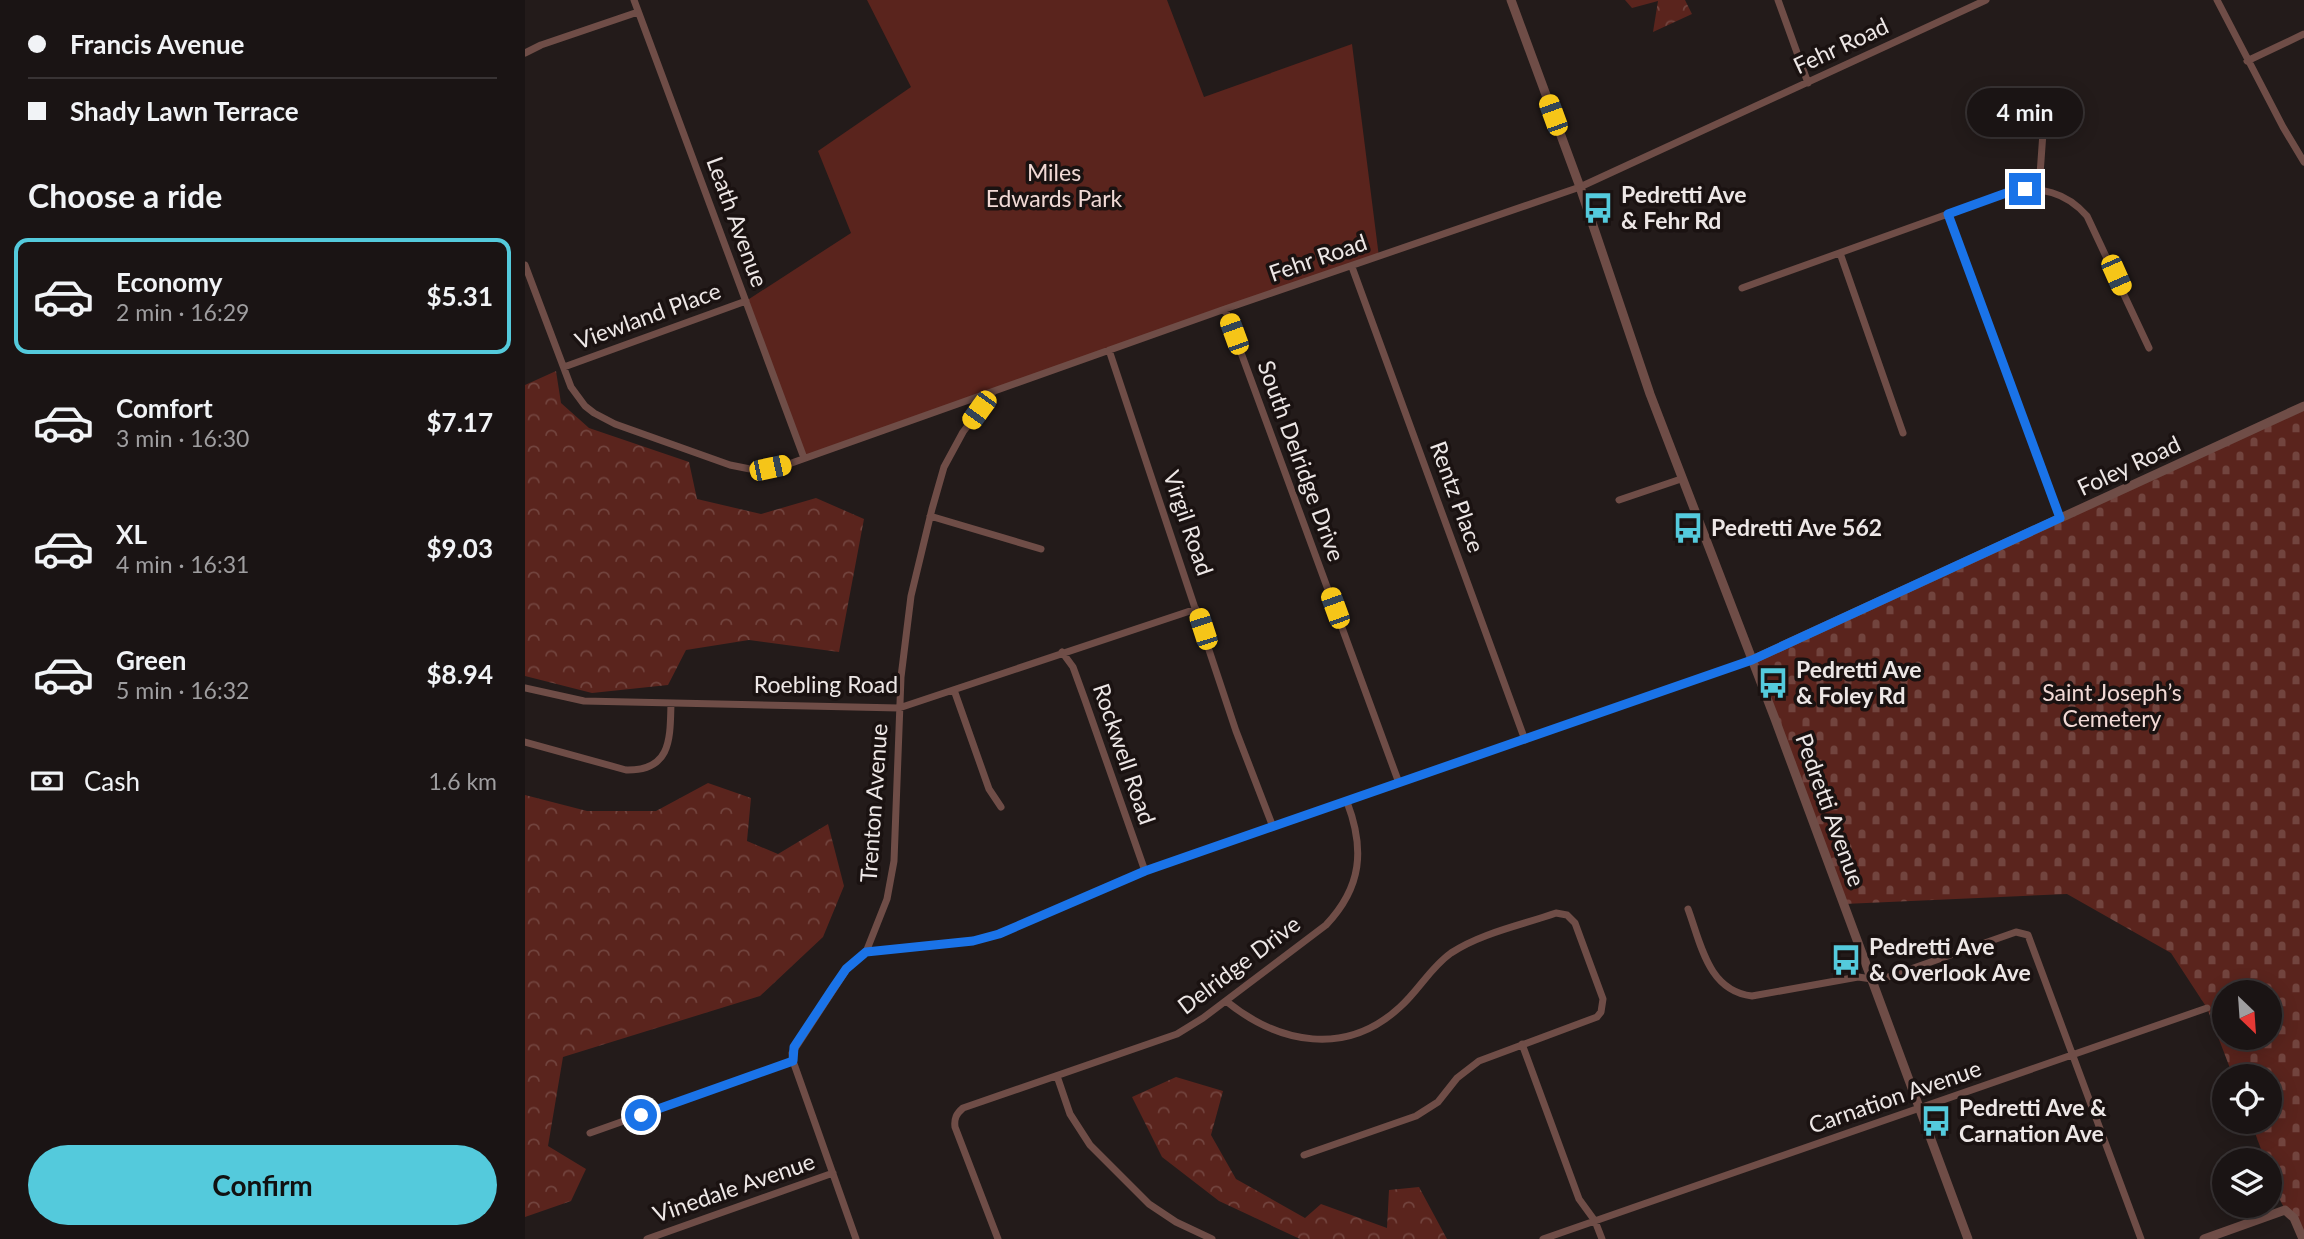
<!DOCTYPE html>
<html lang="en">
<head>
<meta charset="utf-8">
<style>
	:root { --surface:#1a1414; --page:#231d1d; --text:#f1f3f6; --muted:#9f9ea0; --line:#383334; --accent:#54cadc }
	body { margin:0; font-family:Lato,sans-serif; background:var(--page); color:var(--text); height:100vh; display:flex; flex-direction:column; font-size:26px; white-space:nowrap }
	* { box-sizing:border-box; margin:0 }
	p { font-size:23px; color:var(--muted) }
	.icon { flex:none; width:38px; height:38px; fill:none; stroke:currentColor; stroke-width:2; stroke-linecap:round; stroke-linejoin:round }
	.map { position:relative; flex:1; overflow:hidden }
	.panel { display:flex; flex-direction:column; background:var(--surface); width:525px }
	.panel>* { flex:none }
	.guide { display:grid; align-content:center; height:154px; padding:0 28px; background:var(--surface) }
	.needle { width:46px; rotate:155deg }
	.tools { position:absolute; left:1687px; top:980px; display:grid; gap:14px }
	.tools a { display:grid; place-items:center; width:70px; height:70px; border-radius:50%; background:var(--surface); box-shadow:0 4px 18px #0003,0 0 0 2px var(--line); font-size:35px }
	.end { position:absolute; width:32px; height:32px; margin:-16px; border:9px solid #1a73e8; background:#fff; box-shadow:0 0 0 4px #fff }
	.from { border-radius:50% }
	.bubble { position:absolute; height:49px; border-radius:24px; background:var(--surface); box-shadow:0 4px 18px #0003,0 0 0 2px var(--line); font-size:23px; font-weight:700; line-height:49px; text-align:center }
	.car { position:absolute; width:21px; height:42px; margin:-21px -10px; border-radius:9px; box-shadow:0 0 5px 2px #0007; background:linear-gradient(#f5c518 24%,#345 0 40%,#f5c518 0 76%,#345 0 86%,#f5c518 0) }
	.guide b { display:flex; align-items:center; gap:24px; height:66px; font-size:26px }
	.guide b+b { border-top:2px solid var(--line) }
	.guide i { width:18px; height:18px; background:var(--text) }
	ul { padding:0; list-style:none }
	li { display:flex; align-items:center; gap:21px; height:116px; margin:0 14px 10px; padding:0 14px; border:4px solid transparent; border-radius:14px }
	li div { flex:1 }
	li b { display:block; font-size:26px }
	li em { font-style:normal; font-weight:700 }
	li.selected { border-color:var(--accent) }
	li>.icon { width:63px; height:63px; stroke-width:1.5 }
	h2 { padding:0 28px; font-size:32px; line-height:84px }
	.pay { display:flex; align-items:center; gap:18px; height:77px; padding:0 28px; font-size:26px }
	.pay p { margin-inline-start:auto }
	.primary-button { display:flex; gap:14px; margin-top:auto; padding:14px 28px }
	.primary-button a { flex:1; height:80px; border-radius:42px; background:var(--accent); color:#111; font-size:28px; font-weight:700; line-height:80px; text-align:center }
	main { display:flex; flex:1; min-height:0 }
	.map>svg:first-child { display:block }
	.forest { fill:url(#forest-crowns) }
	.cemetery { fill:url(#cemetery-stones); fill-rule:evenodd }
	.park { fill:#5a241d }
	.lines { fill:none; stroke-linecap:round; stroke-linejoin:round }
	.minor { stroke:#6f4d47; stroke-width:7 }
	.tertiary { stroke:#6f4d47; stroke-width:9 }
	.route { stroke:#1a73e8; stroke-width:9 }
	.labels { text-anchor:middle; stroke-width:7; stroke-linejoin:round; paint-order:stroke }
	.street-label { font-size:23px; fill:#ede7e6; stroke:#1a1211 }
	.park-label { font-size:23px; fill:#f1d9d5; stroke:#1a1211 }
	.poi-label { font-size:23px; font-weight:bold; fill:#ede7e6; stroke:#1a1211; text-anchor:start }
</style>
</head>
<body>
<main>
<section class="panel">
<div class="guide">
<b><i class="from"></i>Francis Avenue</b>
<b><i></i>Shady Lawn Terrace</b>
</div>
<h2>Choose a ride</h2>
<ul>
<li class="selected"><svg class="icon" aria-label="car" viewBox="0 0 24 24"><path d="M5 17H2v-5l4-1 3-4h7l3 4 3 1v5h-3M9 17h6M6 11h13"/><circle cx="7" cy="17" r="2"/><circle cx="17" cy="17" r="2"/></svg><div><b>Economy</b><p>2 min · 16:29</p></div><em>$5.31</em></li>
<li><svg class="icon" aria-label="car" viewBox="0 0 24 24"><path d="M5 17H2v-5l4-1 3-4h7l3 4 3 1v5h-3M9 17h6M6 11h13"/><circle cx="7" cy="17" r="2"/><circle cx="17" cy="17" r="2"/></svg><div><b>Comfort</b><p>3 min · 16:30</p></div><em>$7.17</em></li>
<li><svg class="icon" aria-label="car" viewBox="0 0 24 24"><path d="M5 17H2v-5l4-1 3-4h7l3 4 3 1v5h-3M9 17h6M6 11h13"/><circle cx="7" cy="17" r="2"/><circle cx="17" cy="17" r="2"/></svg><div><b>XL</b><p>4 min · 16:31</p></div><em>$9.03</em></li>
<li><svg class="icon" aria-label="car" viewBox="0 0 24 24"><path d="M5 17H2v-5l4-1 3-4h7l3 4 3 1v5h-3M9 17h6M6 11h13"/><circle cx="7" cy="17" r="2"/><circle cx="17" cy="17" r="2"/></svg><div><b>Green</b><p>5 min · 16:32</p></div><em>$8.94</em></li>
</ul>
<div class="pay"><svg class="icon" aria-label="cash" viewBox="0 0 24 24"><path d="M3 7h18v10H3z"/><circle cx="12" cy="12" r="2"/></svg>Cash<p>1.6 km</p></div>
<div class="primary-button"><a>Confirm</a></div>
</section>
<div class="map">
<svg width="1779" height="1239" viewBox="0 0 1779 1239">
	<defs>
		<pattern id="forest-crowns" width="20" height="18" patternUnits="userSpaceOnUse" patternTransform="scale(1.75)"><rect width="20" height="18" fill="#5a241d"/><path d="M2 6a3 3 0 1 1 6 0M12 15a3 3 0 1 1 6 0" fill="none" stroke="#72443e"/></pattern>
		<pattern id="cemetery-stones" width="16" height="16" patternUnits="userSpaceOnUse" patternTransform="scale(1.75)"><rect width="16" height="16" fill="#5a241d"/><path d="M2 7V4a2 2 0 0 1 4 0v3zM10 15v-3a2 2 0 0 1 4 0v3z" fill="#72443e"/></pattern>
	</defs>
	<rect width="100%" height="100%" fill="#231b1a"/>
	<!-- forest -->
	<path class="forest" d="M1100,0H1160L1167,14L1128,32L1133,1L1107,8Z
		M31,371L36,403L64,428L164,462L172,499L236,514L291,498L339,519L314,652L224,640L161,650L143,685L67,693L0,676V385Z
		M183,783L226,798L222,841L253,854L303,824L319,886L298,937L235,996L38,1057L23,1146L61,1169L46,1201L0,1217V795L62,811H131Z
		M651,1077L698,1091L686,1135L711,1179L780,1218L796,1204L862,1228L864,1190L894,1187L922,1239H775L694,1201L637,1157L607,1097Z"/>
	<!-- cemetery -->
	<path class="cemetery" d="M1779,406V1239C1763,1216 1745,1189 1745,1160H1740L1726,1122H1745V1076H1708L1682,1008L1646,953L1542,894L1319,904L1227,660ZM1699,992H1745V1038H1699Z"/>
	<!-- park -->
	<path class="park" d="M342,0H642L679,97L827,44L854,257L279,458L221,301L326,233L293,151L386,87Z"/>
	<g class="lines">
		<!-- minor -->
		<path class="minor" d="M109,0L279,458
			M1253,0L1283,83
			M1692,0L1758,127L1779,162
			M0,53L16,45L113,12
			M1722,61L1779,34
			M1514,189L1519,118
			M1423,214L1535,518
			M1315,253L1378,433
			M0,265L46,387L60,406L69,413L90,424L205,465L230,470L261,465L700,309L1055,187L1461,0
			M827,267L1000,740
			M1217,288L1484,192C1516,186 1541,192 1562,216L1624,348
			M700,309L874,783
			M584,350L711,731L748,827
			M39,367L221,301
			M1094,500L1156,479
			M405,516L516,549
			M537,652L548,667L560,700L620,871
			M0,688L59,701L374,708L671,609
			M429,690L464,789L476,807
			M0,742L101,770C147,771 145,738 146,703
			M1163,909C1176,944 1183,991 1227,996L1333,977L1347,979L1363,977L1491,932L1503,935L1616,1239
			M341,952L448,941L474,934L620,871L1227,660
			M701,1001C754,1044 821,1057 875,1007C894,990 905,968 926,953C956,933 997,925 1031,913L1042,915L1050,923L1078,999L1076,1012L1072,1017L954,1061L932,1078L913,1102L891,1116L779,1155
			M997,1044L1054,1199L1070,1221L1077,1239
			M532,1076L545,1114L565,1145L624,1204L651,1222L687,1239
			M65,1133L268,1061
			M122,1239L308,1173
			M331,1239L268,1061L267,1053L322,969L341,952L362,899L369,861L376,677L386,596L407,509L419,467L438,432L467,394
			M473,1239L430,1127C429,1119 431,1114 438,1108L652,1034L678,1018L801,925C837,887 840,849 822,802
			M1018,1239L1682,1008"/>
		<!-- tertiary -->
		<path class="tertiary" d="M986,0L1055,187L1125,394L1250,719L1443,1239
			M1227,660L1779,406
			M1679,1239L1760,1210L1769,1218L1778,1239"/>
	</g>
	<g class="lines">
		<!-- route -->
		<path class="route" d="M116,1115L268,1061L269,1047L308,988L321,969L341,952L448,941L474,934L620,871L1227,660L1535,518L1423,214L1484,192L1500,189"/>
	</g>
	<!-- icons -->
	<defs>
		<symbol id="bus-bare" viewBox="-9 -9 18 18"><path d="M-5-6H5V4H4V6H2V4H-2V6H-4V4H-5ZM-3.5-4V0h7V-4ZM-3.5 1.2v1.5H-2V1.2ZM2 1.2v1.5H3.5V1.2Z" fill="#54cadc" stroke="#1a1211" stroke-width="2.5" paint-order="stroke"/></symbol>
	</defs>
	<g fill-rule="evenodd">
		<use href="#bus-bare" x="1051" y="186" width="44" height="44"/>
		<use href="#bus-bare" x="1141" y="506" width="44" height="44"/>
		<use href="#bus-bare" x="1226" y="661" width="44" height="44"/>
		<use href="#bus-bare" x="1299" y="938" width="44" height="44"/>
		<use href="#bus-bare" x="1389" y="1099" width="44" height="44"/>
	</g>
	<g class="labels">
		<!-- street labels -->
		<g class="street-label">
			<text transform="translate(1316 46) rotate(-25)" y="8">Fehr Road</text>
			<text transform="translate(212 222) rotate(70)" y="8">Leath Avenue</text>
			<text transform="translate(793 258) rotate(-19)" y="8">Fehr Road</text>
			<text transform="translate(123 316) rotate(-20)" y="8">Viewland Place</text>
			<text transform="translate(776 461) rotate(70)" y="8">South Delridge Drive</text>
			<text transform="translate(1604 466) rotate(-25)" y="8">Foley Road</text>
			<text transform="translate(932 497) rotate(70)" y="8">Rentz Place</text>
			<text transform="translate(663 523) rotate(71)" y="8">Virgil Road</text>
			<text x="301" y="693">Roebling Road</text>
			<text transform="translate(599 754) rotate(71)" y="8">Rockwell Road</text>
			<text transform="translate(349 803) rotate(-86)" y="8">Trenton Avenue</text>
			<text transform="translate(1305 810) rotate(70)" y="8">Pedretti Avenue</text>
			<text transform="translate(714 965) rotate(-37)" y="8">Delridge Drive</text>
			<text transform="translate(1370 1097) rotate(-19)" y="8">Carnation Avenue</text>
			<text transform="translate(209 1188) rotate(-19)" y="8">Vinedale Avenue</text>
		</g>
		<!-- park labels -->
		<g class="park-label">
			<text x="529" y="181">Miles<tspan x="529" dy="26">Edwards Park</tspan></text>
			<text x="1587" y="701">Saint Joseph’s<tspan x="1587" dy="26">Cemetery</tspan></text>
		</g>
		<!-- poi labels -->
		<g class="poi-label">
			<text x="1096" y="203">Pedretti Ave<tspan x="1096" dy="26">&amp; Fehr Rd</tspan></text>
			<text x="1186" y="536">Pedretti Ave 562</text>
			<text x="1271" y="678">Pedretti Ave<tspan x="1271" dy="26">&amp; Foley Rd</tspan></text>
			<text x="1344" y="955">Pedretti Ave<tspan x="1344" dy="26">&amp; Overlook Ave</tspan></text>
			<text x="1434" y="1116">Pedretti Ave &amp;<tspan x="1434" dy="26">Carnation Ave</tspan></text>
		</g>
	</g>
</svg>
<div class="tools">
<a><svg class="needle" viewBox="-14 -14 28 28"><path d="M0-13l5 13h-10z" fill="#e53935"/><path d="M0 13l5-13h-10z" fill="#9f9ea0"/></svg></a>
<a><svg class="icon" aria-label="locate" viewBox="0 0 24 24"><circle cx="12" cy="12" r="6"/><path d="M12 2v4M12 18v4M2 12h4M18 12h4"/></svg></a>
<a><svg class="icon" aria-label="layers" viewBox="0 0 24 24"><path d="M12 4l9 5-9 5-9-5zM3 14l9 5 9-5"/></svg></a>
</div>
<i class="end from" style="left:116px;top:1115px"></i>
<i class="end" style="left:1500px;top:189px"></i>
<div class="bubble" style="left:1442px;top:88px;width:116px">4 min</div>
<i class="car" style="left:1028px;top:115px;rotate:340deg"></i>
<i class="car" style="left:1591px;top:275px;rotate:156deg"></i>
<i class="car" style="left:709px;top:334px;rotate:340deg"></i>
<i class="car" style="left:454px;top:410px;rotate:216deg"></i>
<i class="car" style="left:245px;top:468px;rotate:78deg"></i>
<i class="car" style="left:810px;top:608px;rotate:340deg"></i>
<i class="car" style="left:678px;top:629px;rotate:342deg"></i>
</div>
</main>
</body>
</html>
